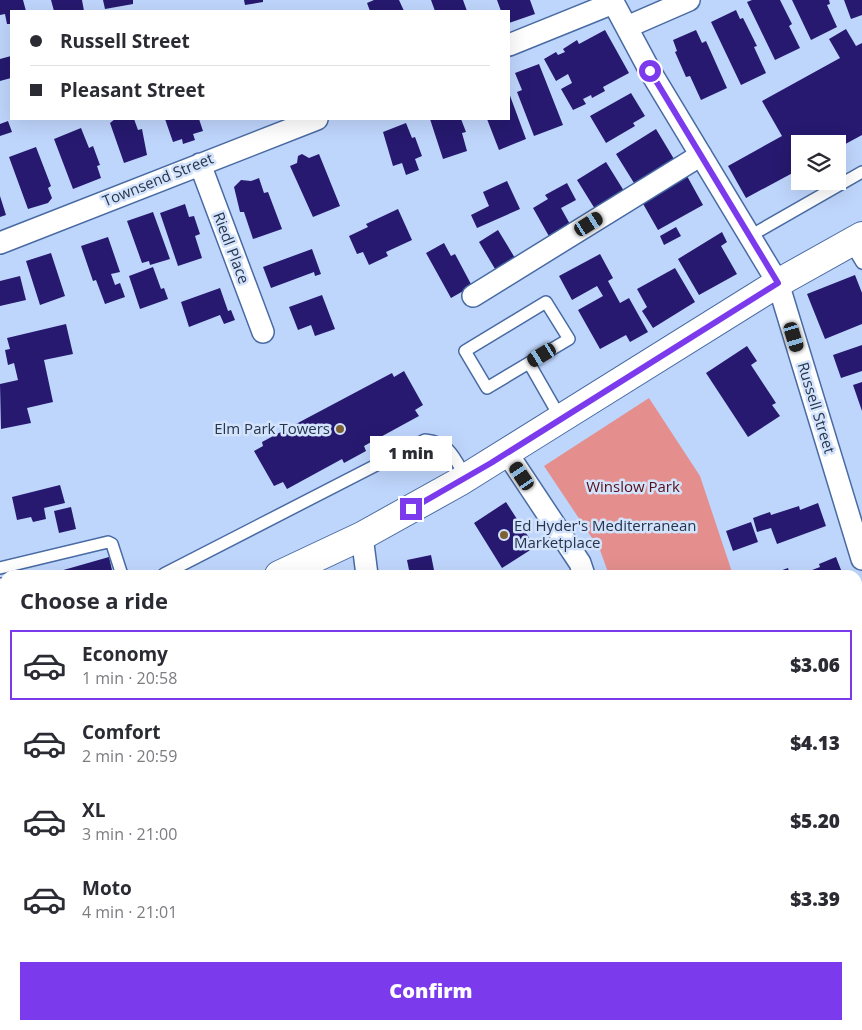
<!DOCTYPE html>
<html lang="en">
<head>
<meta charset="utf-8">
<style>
	:root { --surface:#fff; --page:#f7f7f7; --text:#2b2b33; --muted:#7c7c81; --line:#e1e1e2; --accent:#7c3aed }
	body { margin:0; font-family:"Open Sans",sans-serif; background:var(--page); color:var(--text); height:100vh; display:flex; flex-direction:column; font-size:19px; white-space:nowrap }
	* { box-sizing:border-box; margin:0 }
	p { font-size:16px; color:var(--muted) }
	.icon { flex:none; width:28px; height:28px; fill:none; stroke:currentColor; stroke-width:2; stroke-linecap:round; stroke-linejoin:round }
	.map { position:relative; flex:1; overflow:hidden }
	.side { position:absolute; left:0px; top:570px; width:862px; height:460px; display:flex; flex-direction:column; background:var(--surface); border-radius:15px 15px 0 0; box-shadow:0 5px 20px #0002 }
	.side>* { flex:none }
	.top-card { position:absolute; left:10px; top:10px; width:500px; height:110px; border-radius:0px; box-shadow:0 5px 20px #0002; display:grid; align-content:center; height:110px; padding:0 20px; background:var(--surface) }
	.buttons { position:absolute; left:791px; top:135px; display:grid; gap:10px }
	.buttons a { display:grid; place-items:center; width:55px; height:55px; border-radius:0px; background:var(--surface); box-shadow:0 5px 20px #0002; font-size:25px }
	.end { position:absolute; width:22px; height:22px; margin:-11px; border:6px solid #7c3aed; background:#fff; box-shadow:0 0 0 2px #fff }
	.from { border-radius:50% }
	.bubble { position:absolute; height:35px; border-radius:0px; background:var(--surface); box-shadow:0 5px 20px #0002; font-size:16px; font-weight:800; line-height:35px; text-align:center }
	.car { position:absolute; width:15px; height:30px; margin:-15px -8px; border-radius:6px; box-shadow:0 0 4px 1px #0007; background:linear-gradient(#222 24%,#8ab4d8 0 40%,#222 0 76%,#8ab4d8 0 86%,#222 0) }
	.top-card b { display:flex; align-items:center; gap:18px; height:48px; font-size:19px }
	.top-card b+b { border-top:1px solid var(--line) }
	.top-card i { width:12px; height:12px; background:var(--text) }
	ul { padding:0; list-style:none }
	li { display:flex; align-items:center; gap:15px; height:70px; margin:0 10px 8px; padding:0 10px; border:2px solid transparent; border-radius:0px }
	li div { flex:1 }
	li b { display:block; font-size:19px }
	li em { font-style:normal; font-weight:800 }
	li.on { border-color:var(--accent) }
	li>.icon { width:45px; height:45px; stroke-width:1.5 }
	h2 { padding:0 20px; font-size:22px; line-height:60px }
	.cta { display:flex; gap:10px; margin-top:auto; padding:10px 20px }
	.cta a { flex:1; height:58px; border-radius:0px; background:var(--accent); color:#fff; font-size:20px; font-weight:800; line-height:58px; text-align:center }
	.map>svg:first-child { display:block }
	.green { fill:#e48f8e }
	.building { fill:#26196f }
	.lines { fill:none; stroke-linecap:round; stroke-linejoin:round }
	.lane-casing { stroke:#496ba3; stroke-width:14 }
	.street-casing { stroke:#496ba3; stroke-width:24 }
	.secondary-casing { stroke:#496ba3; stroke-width:30 }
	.lane { stroke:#fff; stroke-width:11 }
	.street { stroke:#fff; stroke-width:21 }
	.secondary { stroke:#fff; stroke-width:28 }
	.route { stroke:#7c3aed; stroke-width:6 }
	.poi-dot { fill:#7c6233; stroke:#d3e3fc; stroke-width:2 }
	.labels { text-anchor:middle; stroke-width:5; stroke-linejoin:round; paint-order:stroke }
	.street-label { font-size:15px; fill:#26344d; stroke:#d3e3fc }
	.poi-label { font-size:15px; fill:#26344d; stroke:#d3e3fc; text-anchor:end }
	.park-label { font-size:15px; fill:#550e16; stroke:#d3e3fc }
</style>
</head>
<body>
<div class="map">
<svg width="862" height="1030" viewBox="0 0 862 1030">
	<rect width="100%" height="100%" fill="#bfd6fc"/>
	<!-- green -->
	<path class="green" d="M649,398L700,476L733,575H609L600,550L544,466Z"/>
	<!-- building -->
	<path class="building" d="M0,0H23L26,11H11V24H7L5,14L0,15Z
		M51,0H82L84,11H54Z
		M103,0H133V4L105,9Z
		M244,0H263V2L245,5Z
		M374,0H399L404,11H370L367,3Z
		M431,0H463L467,11H435Z
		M497,0H530L535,14L509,23V11H501Z
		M752,0H780L792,24L789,26L800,48L775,60L747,2Z
		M792,0H829L830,4L827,5L837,27L811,40Z
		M844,0H862V15L851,19Z
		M736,10L740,19L743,18L757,46L754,47L766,73L741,85L711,22Z
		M846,29L856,46L862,43V135L838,148V144H800V169L746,198L728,166L782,136L762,101L840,58L829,39Z
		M605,30L629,73L603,87L605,91L592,98L591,95L583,99L586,104L573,110L561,89L572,83L568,74L556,81L544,59L556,52L558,55L565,52L563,49L577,40L579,44Z
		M696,30L702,43L706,41L727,88L701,100L690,76L686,77L675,52L677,51L673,40Z
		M11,56V78L0,81V59Z
		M539,64L563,125L534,136L517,92L522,90L515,73Z
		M509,93L526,139L499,150L487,119H509Z
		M631,93L645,116L633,123L635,126L606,143L590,116Z
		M115,119H134L138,130L142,129L147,155L124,163L110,123Z
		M165,119H199L203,131L193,134L195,140L183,144L182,139L173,142Z
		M430,119H461L466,132L462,133L467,151L443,159Z
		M8,121L12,132L0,136V124Z
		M406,123L412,138L415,137L422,156L415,159L419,170L406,175L402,163L393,166L383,132Z
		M81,128L89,148L93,146L100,165L97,166L101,178L73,189L54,139Z
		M656,129L674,159L634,183L616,154Z
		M36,147L51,186L48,188L52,198L48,203L28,209L9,157Z
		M302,154L309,158L319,154L340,206L313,217L290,166L297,163L298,156Z
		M606,162L624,191L595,209L577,180Z
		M687,176L703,205L658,230L642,202Z
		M259,178L264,193L268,192L282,229L253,239L244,212H240L234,187L241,180L251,181Z
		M507,181L520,209L477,228L471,215L489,206L483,192Z
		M567,183L576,200L561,208L571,226L550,238L533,208L548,199L545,195Z
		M0,196L6,215L0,217Z
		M185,204L189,217L194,216L200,234L195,236L202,258L178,266L160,213Z
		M398,209L412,240L386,252L388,256L369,265L363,252L357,254L349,236L368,227L366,224Z
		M153,212L170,259L150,265L149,261L142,263L127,221Z
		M676,227L681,236L664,245L660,236Z
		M498,230L518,263L498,274L479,242Z
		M722,232L727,242L721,246L737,274L699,295L678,259Z
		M108,237L120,272L111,274L115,285L120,283L125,297L105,304L96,280L93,281L81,246Z
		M444,243L451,256L455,254L472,286L451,298L426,253Z
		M312,249L321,274L315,276L314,272L271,288L263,267Z
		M51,253L65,296L40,305L26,261Z
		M600,254L613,278L608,281L620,303L629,298L648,332L630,342L626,335L600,349L578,310L603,296L597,286L572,300L559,276Z
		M153,267L161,289L164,288L168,299L140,309L129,276Z
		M675,268L695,302L653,328L642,311L647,307L637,289Z
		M855,275L862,293V324L825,339L807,294Z
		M20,276L26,300L0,306V281Z
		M220,288L228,311L231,310L235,320L224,324L220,315L189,327L181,302Z
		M322,295L335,329L315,336L311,325L298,330L289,307Z
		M66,324L73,354L44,360L53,402L27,408L31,423L1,429L0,384L18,380L14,363L8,365L5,350L10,349L7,338Z
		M862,345V371L841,378L833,355Z
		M747,346L757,361L751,365L776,403L772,405L780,416L748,437L706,373Z
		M404,371L423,405L415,410L419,416L364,446L366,451L344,463L342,459L287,489L283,482L274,486L254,451L263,446L262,442L392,373L394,377Z
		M862,382V411L853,385Z
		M60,485L65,503L44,508L46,519L33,522L31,517L17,520L12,497Z
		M506,502L535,547L502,568L474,523Z
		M818,503L826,526L777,544L771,528L757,532L753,518L770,512L771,515L799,506L800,510Z
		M71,507L76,529L59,533L54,511Z
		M751,522L758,542L733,551L726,531Z
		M431,555L435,575H410L407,560Z
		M109,557L112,570L109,575H46Z
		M836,557L843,575H799L820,567L819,564Z
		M788,568L790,575H769Z
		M862,668V707L858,708V669Z
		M5,716V757L0,759V717Z
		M0,864H5V899H0Z
		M858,996L862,1009V1026L854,1029L852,1025H858Z
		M239,1025H353V1030H239Z
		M771,1025H798L799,1028L773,1030Z"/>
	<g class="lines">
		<defs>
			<path id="lane" d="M750,236L862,172
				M850,243L862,263
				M546,302L569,339L487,388L465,351Z
				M529,363L561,419
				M0,568L108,542L112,544L122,575
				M164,574L425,440C450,442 455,459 466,478
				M0,917H5
				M0,961L5,956"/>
			<path id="street" d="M612,0L650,71L778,283L862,559
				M627,27L689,0
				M509,45L613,3
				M200,164L263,332
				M0,243L317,119
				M473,296L701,155
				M507,453L580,563L584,575
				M362,536L367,575
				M0,589L5,613
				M858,745L862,743
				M423,1025V1030
				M735,1025L736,1030
				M145,1030V1025"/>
			<path id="secondary" d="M279,575L362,536L459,482L778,283L862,236
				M0,672L5,671"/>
		</defs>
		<!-- lane casing -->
		<use href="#lane" class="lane-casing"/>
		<!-- street casing -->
		<use href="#street" class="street-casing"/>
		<!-- secondary casing -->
		<use href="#secondary" class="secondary-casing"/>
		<!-- lane -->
		<use href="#lane" class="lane"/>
		<!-- street -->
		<use href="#street" class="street"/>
		<!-- secondary -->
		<use href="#secondary" class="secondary"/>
	</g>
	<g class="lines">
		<!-- route -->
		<path class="route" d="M411,509L491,463L778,283L650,71"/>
	</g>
	<!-- markers -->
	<g class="poi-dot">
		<circle cx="340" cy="429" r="5"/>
		<circle cx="504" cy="535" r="5"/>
	</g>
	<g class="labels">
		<!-- street labels -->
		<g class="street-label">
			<text transform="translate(158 180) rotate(-22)" y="5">Townsend Street</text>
			<text transform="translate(231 248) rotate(69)" y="5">Riedl Place</text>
			<text transform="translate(816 408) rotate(73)" y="5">Russell Street</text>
		</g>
		<!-- poi labels -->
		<g class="poi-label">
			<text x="330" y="434">Elm Park Towers</text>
			<text x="514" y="531" text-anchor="start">Ed Hyder's Mediterranean<tspan x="514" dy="17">Marketplace</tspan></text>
		</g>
		<!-- park labels -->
		<g class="park-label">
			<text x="633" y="492">Winslow Park</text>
		</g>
	</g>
</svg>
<div class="buttons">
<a><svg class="icon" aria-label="layers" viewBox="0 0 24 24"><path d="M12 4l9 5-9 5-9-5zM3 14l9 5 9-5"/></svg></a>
</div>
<i class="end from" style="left:650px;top:71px"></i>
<i class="end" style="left:411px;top:509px"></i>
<div class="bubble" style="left:370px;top:436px;width:82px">1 min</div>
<i class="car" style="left:589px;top:224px;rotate:58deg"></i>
<i class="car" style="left:794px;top:337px;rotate:163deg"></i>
<i class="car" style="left:542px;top:355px;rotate:239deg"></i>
<i class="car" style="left:522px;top:476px;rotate:326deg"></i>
<div class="top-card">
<b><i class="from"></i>Russell Street</b>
<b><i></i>Pleasant Street</b>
</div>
<section class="side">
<h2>Choose a ride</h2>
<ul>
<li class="on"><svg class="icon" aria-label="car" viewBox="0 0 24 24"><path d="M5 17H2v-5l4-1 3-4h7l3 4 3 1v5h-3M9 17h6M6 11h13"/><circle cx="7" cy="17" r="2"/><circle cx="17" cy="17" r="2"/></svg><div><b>Economy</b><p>1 min · 20:58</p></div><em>$3.06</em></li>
<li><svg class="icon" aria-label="car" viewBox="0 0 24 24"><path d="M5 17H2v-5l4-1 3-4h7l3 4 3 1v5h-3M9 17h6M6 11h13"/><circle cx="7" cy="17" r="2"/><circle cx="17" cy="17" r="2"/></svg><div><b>Comfort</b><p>2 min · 20:59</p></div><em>$4.13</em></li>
<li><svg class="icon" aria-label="car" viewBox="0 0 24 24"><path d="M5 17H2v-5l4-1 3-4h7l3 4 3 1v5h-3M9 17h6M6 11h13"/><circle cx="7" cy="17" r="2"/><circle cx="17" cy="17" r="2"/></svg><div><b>XL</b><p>3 min · 21:00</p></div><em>$5.20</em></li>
<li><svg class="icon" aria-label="car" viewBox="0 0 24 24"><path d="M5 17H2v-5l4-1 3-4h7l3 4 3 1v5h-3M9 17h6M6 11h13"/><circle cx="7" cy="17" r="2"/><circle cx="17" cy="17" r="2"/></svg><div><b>Moto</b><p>4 min · 21:01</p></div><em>$3.39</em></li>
</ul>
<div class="cta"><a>Confirm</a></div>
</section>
</div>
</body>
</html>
